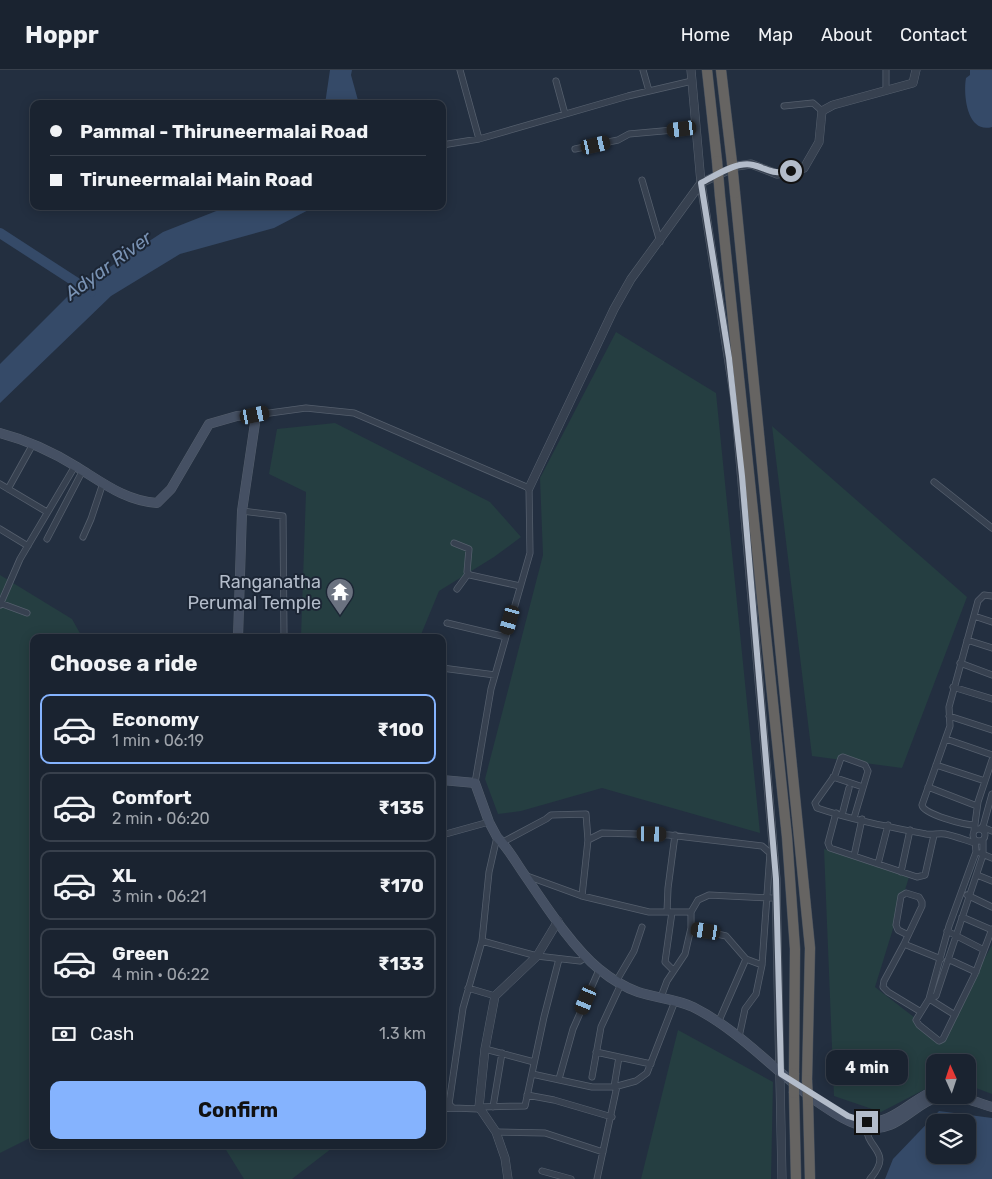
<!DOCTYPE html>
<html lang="en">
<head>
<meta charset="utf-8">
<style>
	:root { --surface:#1a2330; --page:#232b38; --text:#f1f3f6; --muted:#9fa4ab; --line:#38404c; --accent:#85b3fe }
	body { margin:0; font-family:Rubik,sans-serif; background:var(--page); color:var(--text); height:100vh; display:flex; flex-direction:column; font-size:19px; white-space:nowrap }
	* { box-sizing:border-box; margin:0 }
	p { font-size:16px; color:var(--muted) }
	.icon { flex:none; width:28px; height:28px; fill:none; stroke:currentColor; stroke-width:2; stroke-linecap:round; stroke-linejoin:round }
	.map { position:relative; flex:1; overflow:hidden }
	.details { position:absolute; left:30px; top:564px; width:416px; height:515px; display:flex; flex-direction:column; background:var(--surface); border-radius:10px; box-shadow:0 2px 12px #0003,0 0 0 1px var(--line) }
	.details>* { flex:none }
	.top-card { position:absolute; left:30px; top:30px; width:416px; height:110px; border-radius:10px; box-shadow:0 2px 12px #0003,0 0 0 1px var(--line); display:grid; align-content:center; height:110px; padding:0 20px; background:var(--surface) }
	.needle { width:32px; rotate:357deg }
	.buttons { position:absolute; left:926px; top:984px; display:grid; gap:10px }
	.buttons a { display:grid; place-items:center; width:50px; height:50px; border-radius:10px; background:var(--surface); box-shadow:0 2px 12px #0003,0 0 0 1px var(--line); font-size:25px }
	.end { position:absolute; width:22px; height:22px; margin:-11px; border:6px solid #b3bcca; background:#111; box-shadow:0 0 0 2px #111 }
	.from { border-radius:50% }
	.bubble { position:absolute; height:35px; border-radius:10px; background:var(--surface); box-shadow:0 2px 12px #0003,0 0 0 1px var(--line); font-size:16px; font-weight:700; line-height:35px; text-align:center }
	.car { position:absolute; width:15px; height:30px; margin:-15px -8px; border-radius:6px; box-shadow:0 0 4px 1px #0007; background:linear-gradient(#222 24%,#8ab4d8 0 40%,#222 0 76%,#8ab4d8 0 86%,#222 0) }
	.top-card b { display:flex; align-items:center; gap:18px; height:48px; font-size:19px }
	.top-card b+b { border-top:1px solid var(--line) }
	.top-card i { width:12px; height:12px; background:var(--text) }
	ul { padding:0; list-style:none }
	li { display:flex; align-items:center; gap:15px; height:70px; margin:0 10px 8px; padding:0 10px; border:2px solid var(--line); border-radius:10px }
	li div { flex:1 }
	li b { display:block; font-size:19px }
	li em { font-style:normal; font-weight:700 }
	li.current { border-color:var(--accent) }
	li>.icon { width:45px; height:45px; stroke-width:1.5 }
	h2 { padding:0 20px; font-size:22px; line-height:60px }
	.pay { display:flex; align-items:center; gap:12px; height:55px; padding:0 20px; font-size:19px }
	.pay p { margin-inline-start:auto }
	.cta { display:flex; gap:10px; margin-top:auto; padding:10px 20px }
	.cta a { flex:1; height:58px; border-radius:10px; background:var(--accent); color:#111; font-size:20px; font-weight:700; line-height:58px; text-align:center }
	header { display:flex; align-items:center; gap:30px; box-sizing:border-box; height:70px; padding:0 25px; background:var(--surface); border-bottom:1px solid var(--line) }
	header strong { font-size:24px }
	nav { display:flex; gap:28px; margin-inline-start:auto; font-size:18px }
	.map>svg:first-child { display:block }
	.green { fill:#253e41 }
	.water { fill:#354a68; fill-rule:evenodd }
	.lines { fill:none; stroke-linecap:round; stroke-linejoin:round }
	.river { stroke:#354a68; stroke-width:10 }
	.minor-casing { stroke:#555f6d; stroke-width:7 }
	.tertiary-casing { stroke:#555f6d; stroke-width:9 }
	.secondary-casing { stroke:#555f6d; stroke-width:10 }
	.trunk-casing { stroke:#424c5a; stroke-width:11 }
	.minor { stroke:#374150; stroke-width:5.5 }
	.tertiary { stroke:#374150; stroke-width:8 }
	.secondary { stroke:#455063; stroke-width:9 }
	.trunk { stroke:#666462; stroke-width:10 }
	.trunk-bridge-casing { stroke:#424c5a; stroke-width:11; stroke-linecap:butt }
	.trunk-bridge { stroke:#666462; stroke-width:10 }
	.route { stroke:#b3bcca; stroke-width:6 }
	.labels { text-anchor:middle; stroke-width:4; stroke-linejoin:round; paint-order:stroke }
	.poi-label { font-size:18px; fill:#b3bcca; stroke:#1c2635; text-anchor:end }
	.water-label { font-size:19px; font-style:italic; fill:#7992b3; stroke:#1c2635 }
</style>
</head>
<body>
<header>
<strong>Hoppr</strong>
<nav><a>Home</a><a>Map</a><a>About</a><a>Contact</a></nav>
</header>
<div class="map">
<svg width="992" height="1109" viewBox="0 0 992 1109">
	<rect width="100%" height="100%" fill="#232f40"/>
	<!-- green -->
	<path class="green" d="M616,262L716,323L760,763L602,718L521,741L498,744L485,709L543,485L540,408Z
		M335,353L490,432L521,467L494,487L439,521L420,567H301L306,422L269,404L277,359Z
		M772,356L967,527L902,698L812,686Z
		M0,505L72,549L82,567L34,568V1066L0,1083Z
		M824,779L909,807L875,917L941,968L992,875V1024L968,1015V992H935V1014L881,1042L834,1026Z
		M678,960L773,1012L771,1109H641Z
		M223,1075H336L292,1109H244Z"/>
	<!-- water -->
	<path class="water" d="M330,0H352L351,5L359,34H325Z
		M970,0H992V57C967,64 963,25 966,8L970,5Z
		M229,136H316L274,158L180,184L111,226L0,333V294L72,222L163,162Z
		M939,1041L992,1048V1109H885L893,1089ZM935,1052H968V1085H935Z"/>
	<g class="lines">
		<!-- river -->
		<path class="river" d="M0,163L91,222"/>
		<defs>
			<path id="minor" d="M460,0L479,69
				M643,0L649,21
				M556,11L565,44
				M886,20V0
				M784,36L813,33L822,41
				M442,75L479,69L628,26L692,11
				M575,79L618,70L629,64L696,58
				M642,110L660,172
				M255,345L306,338L354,343L529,418L530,483L491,619L475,713
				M934,412L992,458
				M0,414L47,442
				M8,419L33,374
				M242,441L283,446L284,568
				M0,459L28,476
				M83,467L91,449L103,413
				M47,469L83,400
				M454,473L469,479L467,502L470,505L520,516
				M457,519L468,504
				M0,533L27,543
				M0,535L20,489L75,396
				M974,546L992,552
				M447,553L506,567
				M967,570L992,578
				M960,593L992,605
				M442,598L495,605
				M953,617L992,629
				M949,646L992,660
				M946,669L992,685
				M936,695L985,711
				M833,707L863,717
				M928,717L977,736
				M836,743L828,773L830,778L917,807L925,805L934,765
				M842,745L849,718
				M854,748L868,701L865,695L843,687L841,688L835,705L815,733L817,738C852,750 890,757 926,764C933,765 939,763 945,764C955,766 965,770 975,773
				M975,755C964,755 923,744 922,735L950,656L949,637L978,531L984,525L992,526
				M982,757L992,761
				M973 765a6 6 0 1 1 12 0a6 6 0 1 1-12 0Z
				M982,760L992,724
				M974,761L978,732L992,690
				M442,765L489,752
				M588,770L602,763L669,765L762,776L770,783L762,895L756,924L745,939L739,967
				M975,770L976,782L949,856L929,929L936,926L983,785V770
				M503,772L546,749L551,745L586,744L588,770L582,826
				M980,783L992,788
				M854,786L862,749
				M878,794L888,755
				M901,802L910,760
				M977,805L992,811
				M527,806L582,826L649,842H691
				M967,825L992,837
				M667,842L668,818L675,765
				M672,842L665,892L673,900
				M962,847L992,860
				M691,858L726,866L746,889L762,895
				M947,861L984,880
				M908,865L898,860L896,855L901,826L906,823L919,827L922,832V836L904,874L941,889
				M482,871L537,886L580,891L586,887
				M904,874L884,911L883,917L888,922L921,942
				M950,890L976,902
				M617,910L634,881L642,857
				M468,918L495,926
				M661,927L667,911L685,884L691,858V842L698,830L709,825L771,828
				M929,929L916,950L919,955L939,971L943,969L975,904L992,859
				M931,930L955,945
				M718,953L746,889
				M485,979L534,992
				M596,982L651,994
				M619,987L614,1017L636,1011L647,1003L675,931
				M532,1004L592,1017H614
				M592,1007L601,957L621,914
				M559,1009L573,959L599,900
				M527,1025L554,1030L612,1047
				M479,1037L525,1036L544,947L559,889
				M493,1037L502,983
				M442,1039L453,1038
				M479,1039L453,1038L449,1034L463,938L482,871L489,802L497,767
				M866,1056C867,1081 894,1081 870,1109
				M496,1062L545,1063L603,1082
				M542,1101L571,1109
				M597,1109L617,1016"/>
			<path id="tertiary" d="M691,0L701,113L735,331L776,809L782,1109
				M529,418L614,239L631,209L701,113L737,96L751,94L777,104L804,98L819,72L822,41L833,35L913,13L916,0
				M508,1109L505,1088L496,1062L479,1037L485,979L495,926L537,886L558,851"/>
			<path id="secondary" d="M0,363C27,370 53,382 77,397C103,413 126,431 157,433L171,419L209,354L237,346L255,345V353L242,441L238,568
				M442,710L475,713L489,752L497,767C508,778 515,791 524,804C544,833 572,877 599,899C610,908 624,917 638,922C656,928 676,929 693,937C741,961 776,1003 819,1033C834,1043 848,1053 866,1057C898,1065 915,1029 944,1026C961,1024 977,1033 992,1037
				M863,1052C891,1056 911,1030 935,1020"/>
			<path id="trunk" d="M707,0L717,91
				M721,0L732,93
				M735,123L810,878L807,1010
				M720,126L787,767L795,879L794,1003
				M794,1023L796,1109
				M808,1030L810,1109"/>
		</defs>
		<!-- minor casing -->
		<use href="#minor" class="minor-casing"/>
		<!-- tertiary casing -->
		<use href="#tertiary" class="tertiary-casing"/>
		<!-- secondary casing -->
		<use href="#secondary" class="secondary-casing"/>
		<!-- trunk casing -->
		<use href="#trunk" class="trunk-casing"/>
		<!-- minor -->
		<use href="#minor" class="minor"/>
		<!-- tertiary -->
		<use href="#tertiary" class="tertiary"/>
		<!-- secondary -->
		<use href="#secondary" class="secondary"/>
		<!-- trunk -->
		<use href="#trunk" class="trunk"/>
		<defs>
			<path id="trunk-bridge" d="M717,91L720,126
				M732,93L735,123
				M794,1003V1023
				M807,1010L808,1030"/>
		</defs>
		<!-- trunk-bridge casing -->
		<use href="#trunk-bridge" class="trunk-bridge-casing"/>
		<!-- trunk-bridge -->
		<use href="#trunk-bridge" class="trunk-bridge"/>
	</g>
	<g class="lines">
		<!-- route -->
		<path class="route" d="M791,101C772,105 769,99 753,95C736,91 715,106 701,113L729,288L742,406L776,809L781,1004L848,1046L867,1052"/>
	</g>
	<!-- icons -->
	<defs>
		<symbol id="temple-pin" viewBox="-11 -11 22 30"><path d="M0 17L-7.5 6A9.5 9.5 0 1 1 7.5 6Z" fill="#6b7280" stroke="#1c2635"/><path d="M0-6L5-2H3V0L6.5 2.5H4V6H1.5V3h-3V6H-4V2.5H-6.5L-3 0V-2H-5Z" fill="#fff"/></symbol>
	</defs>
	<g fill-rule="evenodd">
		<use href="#temple-pin" x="324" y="506" width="32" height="43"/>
	</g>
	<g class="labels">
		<!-- poi labels -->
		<g class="poi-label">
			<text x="321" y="518">Ranganatha<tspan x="321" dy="21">Perumal Temple</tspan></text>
		</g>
		<!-- water labels -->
		<g class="water-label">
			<text transform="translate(108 195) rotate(-36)" y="7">Adyar River</text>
		</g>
	</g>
</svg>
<div class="buttons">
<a><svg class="needle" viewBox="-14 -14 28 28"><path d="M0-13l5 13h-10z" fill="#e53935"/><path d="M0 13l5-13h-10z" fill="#9fa4ab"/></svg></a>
<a><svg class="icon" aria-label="layers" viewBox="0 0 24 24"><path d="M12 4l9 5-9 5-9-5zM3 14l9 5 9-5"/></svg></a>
</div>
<i class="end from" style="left:791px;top:101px"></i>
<i class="end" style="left:867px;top:1052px"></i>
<div class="bubble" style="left:826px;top:980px;width:82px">4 min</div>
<i class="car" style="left:682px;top:59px;rotate:263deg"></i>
<i class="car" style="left:596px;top:75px;rotate:77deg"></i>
<i class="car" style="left:255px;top:345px;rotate:78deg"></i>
<i class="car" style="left:510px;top:550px;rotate:196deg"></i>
<i class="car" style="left:652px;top:764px;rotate:91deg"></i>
<i class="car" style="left:706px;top:861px;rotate:279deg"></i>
<i class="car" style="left:586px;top:930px;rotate:203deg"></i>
<div class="top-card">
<b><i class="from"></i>Pammal - Thiruneermalai Road</b>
<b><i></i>Tiruneermalai Main Road</b>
</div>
<section class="details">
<h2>Choose a ride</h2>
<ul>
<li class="current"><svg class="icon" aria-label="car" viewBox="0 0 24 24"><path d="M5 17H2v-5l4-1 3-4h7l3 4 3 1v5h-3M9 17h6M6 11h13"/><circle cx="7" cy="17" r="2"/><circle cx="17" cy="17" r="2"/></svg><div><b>Economy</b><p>1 min · 06:19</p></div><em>₹100</em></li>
<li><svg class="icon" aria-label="car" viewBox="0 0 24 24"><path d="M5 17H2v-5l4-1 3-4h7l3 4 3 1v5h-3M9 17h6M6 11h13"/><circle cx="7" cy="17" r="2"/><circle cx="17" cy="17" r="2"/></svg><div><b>Comfort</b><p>2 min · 06:20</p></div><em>₹135</em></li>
<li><svg class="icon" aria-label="car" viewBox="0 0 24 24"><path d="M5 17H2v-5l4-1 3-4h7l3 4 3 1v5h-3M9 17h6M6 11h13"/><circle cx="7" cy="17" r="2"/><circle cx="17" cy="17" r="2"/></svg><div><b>XL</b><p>3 min · 06:21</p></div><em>₹170</em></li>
<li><svg class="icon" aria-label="car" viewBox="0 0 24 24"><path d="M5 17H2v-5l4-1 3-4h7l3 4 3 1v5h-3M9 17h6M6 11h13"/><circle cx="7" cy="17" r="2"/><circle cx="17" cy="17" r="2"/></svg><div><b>Green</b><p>4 min · 06:22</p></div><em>₹133</em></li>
</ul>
<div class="pay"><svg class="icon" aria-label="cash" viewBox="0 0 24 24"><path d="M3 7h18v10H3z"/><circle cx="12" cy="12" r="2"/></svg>Cash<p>1.3 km</p></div>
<div class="cta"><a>Confirm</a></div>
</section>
</div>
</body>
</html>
